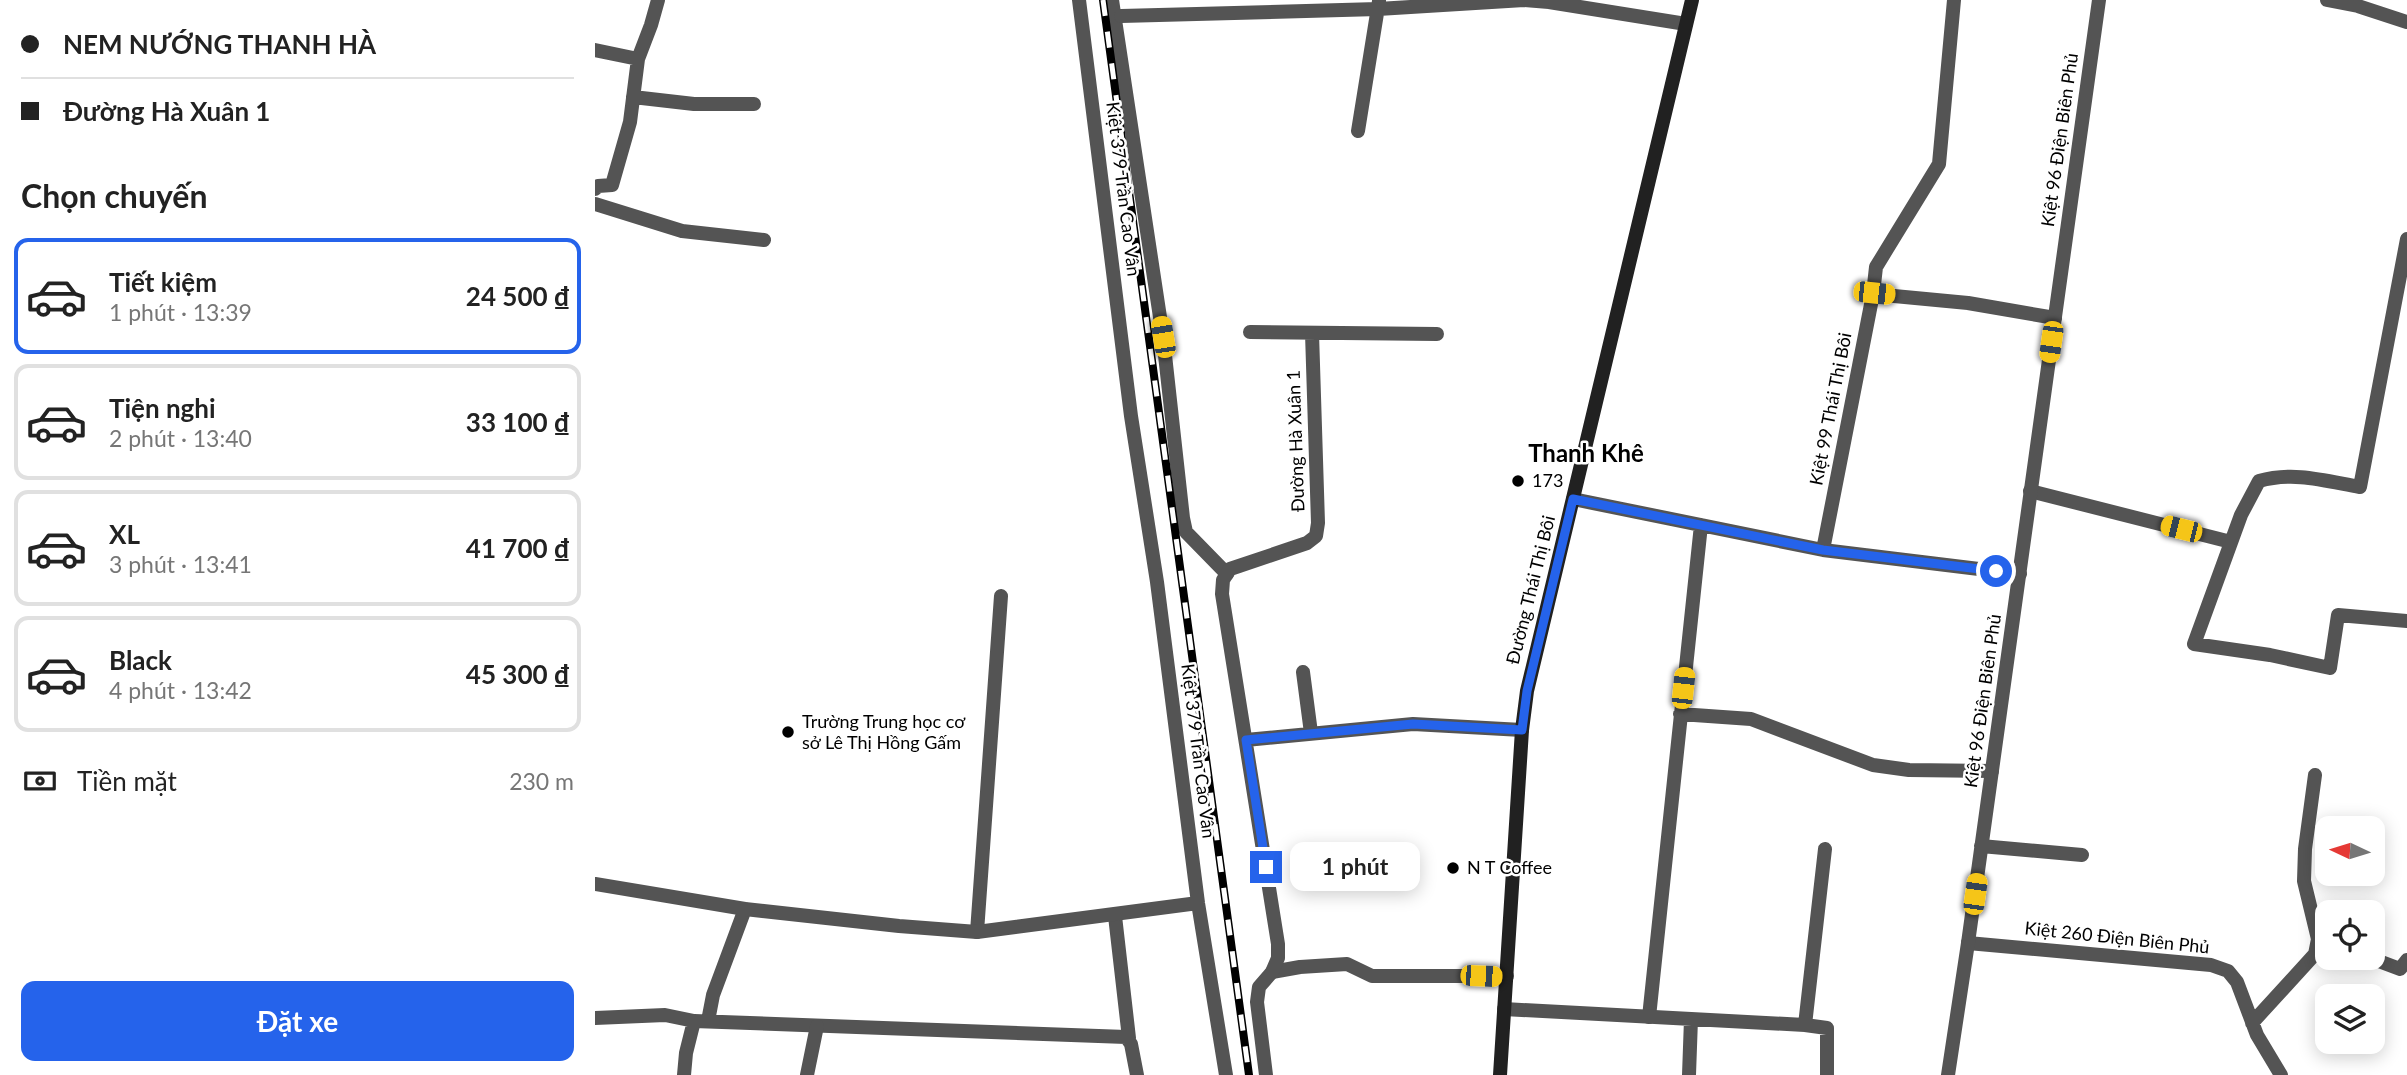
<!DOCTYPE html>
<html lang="vi">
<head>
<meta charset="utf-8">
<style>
	:root { --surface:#fff; --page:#f6f6f6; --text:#222; --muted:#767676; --line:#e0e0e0; --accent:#2563eb }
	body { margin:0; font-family:Lato,sans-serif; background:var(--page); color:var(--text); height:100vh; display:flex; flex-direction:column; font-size:26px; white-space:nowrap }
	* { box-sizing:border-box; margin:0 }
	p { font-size:23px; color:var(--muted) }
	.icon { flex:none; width:38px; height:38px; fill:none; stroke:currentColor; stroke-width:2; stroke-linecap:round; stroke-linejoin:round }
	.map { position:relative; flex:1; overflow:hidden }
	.details { display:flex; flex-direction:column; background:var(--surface); width:595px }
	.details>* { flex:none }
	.guide { display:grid; align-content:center; height:154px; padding:0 21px; background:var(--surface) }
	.needle { width:46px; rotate:274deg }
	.fabs { position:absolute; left:1720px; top:816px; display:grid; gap:14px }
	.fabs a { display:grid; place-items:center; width:70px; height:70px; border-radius:14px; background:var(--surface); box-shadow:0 4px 18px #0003; font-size:35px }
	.end { position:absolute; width:32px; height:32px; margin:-16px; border:9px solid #2563eb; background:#fff; box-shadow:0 0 0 4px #fff }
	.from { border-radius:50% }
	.bubble { position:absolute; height:49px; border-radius:14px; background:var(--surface); box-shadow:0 4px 18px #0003; font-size:23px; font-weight:700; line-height:49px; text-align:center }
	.car { position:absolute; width:21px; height:42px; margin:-21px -10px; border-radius:9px; box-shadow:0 0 5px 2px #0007; background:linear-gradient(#f5c518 24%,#345 0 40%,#f5c518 0 76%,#345 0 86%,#f5c518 0) }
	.guide b { display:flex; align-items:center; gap:24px; height:66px; font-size:26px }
	.guide b+b { border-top:2px solid var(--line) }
	.guide i { width:18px; height:18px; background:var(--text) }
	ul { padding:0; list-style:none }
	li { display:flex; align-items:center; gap:21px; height:116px; margin:0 14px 10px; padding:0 7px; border:4px solid var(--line); border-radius:14px }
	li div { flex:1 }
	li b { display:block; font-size:26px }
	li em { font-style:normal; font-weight:700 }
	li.current { border-color:var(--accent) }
	li>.icon { width:63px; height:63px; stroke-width:1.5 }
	h2 { padding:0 21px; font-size:32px; line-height:84px }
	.pay { display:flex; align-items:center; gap:18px; height:77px; padding:0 21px; font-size:26px }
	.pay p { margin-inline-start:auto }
	.cta { display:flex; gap:14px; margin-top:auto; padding:14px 21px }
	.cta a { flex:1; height:80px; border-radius:14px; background:var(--accent); color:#fff; font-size:28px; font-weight:700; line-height:80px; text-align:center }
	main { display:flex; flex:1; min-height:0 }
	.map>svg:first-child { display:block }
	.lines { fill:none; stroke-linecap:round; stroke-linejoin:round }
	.lane { stroke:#545454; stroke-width:14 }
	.street { stroke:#545454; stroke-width:14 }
	.secondary { stroke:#212121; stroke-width:14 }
	.rail-casing { stroke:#000; stroke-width:8 }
	.rail { stroke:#fff; stroke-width:5; stroke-dasharray:16; stroke-linecap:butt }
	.route { stroke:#2563eb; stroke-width:9 }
	.poi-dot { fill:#000; stroke:#fff; stroke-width:2.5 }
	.labels { text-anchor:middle; stroke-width:5; stroke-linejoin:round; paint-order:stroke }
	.street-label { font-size:18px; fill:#000; stroke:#fff }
	.poi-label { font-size:18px; fill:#000; stroke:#fff; text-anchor:start }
	.district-label { font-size:24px; font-weight:bold; fill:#000; stroke:#fff }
</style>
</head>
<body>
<main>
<section class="details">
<div class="guide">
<b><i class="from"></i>NEM NƯỚNG THANH HÀ</b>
<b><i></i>Đường Hà Xuân 1</b>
</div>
<h2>Chọn chuyến</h2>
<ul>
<li class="current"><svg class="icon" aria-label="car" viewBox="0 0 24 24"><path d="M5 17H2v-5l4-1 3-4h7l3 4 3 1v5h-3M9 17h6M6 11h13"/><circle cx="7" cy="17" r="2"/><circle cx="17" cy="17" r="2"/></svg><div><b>Tiết kiệm</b><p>1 phút · 13:39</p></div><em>24 500 ₫</em></li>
<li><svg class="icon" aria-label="car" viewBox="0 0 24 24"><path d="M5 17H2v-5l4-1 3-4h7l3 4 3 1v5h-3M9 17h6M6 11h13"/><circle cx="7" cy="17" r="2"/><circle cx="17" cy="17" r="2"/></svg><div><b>Tiện nghi</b><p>2 phút · 13:40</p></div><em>33 100 ₫</em></li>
<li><svg class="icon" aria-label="car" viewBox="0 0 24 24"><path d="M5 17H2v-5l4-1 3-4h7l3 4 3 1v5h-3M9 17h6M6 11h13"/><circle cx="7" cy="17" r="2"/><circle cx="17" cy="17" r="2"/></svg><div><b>XL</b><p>3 phút · 13:41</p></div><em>41 700 ₫</em></li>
<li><svg class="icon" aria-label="car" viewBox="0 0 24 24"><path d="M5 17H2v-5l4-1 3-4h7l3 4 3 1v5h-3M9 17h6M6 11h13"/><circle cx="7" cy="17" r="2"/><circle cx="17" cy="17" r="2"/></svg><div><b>Black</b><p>4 phút · 13:42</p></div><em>45 300 ₫</em></li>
</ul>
<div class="pay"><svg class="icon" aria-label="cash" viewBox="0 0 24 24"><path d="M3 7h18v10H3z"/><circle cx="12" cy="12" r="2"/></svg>Tiền mặt<p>230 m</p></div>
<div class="cta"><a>Đặt xe</a></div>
</section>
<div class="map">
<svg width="1812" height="1075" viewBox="0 0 1812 1075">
	<rect width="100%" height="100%" fill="#fff"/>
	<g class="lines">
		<!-- lane -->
		<path class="lane" d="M517,0L568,337L588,518L591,532L632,574
			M1732,0L1763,6L1812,22
			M0,50L43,59L35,122L17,185L3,186L0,189
			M43,59L56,25L63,0
			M38,97L99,104H159
			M0,204L87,231L169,240
			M1812,239L1765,487C1731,481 1699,471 1664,481L1646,515L1599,644L1675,655L1735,668L1743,615L1812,621
			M1278,294L1373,303L1460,318
			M1435,491L1636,542
			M978,499L1228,550L1425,574
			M1228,550L1278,294L1281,267L1344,164L1359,0
			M1085,714L1156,719L1278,765L1314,770L1397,771
			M520,916L534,1038
			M382,932L406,596
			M1373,943L1616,965L1633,971L1642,982L1662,1035L1686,1075
			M1773,957L1805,969L1812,960
			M677,972L705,967L752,964L777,976H912
			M1054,1017L1106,525
			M0,1018L70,1015L99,1021L531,1037L536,1044L542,1075
			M113,1021L118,995L150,909
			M1657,1023L1720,954L1723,939L1709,881L1710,849L1720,775
			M89,1075L91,1053L99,1021"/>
		<!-- street -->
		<path class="street" d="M484,0L536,416L562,582L603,903L631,1075
			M526,16L783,9L929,0L954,2L1091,24
			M763,131L784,1
			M655,332L842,334
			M708,672L716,733
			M651,740L818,724L927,730
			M1386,846L1487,855
			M1230,849L1210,1025L1232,1028V1075
			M0,884L150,909L304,926L382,932L603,903
			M909,1009L1210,1025
			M212,1075L222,1026
			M671,1075L662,1002L664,987L677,972L683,958V944L627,594L628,580L635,569L712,543L721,536L723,523L717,333
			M1094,1075L1096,1019
			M1353,1075L1373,943L1504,0"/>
		<!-- secondary -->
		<path class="secondary" d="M905,1075L927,730L932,691L1097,0"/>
		<defs>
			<path id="rail" d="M508,0L654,1075"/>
		</defs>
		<!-- rail casing -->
		<use href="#rail" class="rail-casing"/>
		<!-- rail -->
		<use href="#rail" class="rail"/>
	</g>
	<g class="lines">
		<!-- route -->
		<path class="route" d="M671,867L651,740L818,724L927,730L932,691L978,499L1228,550L1401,571"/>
	</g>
	<!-- markers -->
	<g class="poi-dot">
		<circle cx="923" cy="481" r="7"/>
		<circle cx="193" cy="732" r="7"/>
		<circle cx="858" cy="868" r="7"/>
	</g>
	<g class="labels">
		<!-- street labels -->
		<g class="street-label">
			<text transform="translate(1465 140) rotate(-82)" y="6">Kiệt 96 Điện Biên Phủ</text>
			<text transform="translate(528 189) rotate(83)" y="6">Kiệt 379 Trần Cao Vân</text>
			<text transform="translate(1236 409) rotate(-79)" y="6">Kiệt 99 Thái Thị Bôi</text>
			<text transform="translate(701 441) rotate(-92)" y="6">Đường Hà Xuân 1</text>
			<text transform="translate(936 590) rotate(-76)" y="6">Đường Thái Thị Bôi</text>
			<text transform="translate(1388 701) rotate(-82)" y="6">Kiệt 96 Điện Biên Phủ</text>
			<text transform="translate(603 751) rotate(83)" y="6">Kiệt 379 Trần Cao Vân</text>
			<text transform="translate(1522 938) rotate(6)" y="6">Kiệt 260 Điện Biên Phủ</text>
		</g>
		<!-- poi labels -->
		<g class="poi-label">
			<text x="937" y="487">173</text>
			<text x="207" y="728">Trường Trung học cơ<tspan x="207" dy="21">sở Lê Thị Hồng Gấm</tspan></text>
			<text x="872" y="874">N T Coffee</text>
		</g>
		<!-- district labels -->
		<g class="district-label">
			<text x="991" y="462">Thanh Khê</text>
		</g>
	</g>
</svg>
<div class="fabs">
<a><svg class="needle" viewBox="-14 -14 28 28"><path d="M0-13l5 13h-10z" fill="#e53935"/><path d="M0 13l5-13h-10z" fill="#767676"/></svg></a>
<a><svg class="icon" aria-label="locate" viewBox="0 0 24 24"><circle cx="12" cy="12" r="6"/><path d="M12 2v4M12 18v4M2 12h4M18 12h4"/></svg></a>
<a><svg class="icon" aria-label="layers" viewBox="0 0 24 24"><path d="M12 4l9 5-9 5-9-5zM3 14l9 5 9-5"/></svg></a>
</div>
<i class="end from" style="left:1401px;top:571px"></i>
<i class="end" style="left:671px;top:867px"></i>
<div class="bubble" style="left:695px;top:842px;width:130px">1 phút</div>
<i class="car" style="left:1279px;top:293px;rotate:96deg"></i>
<i class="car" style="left:568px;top:337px;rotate:351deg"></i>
<i class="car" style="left:1456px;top:342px;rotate:188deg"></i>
<i class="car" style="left:1586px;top:529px;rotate:284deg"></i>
<i class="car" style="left:1088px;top:688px;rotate:6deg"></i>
<i class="car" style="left:1380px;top:894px;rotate:8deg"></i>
<i class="car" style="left:886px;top:976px;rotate:92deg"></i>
</div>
</main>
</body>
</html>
